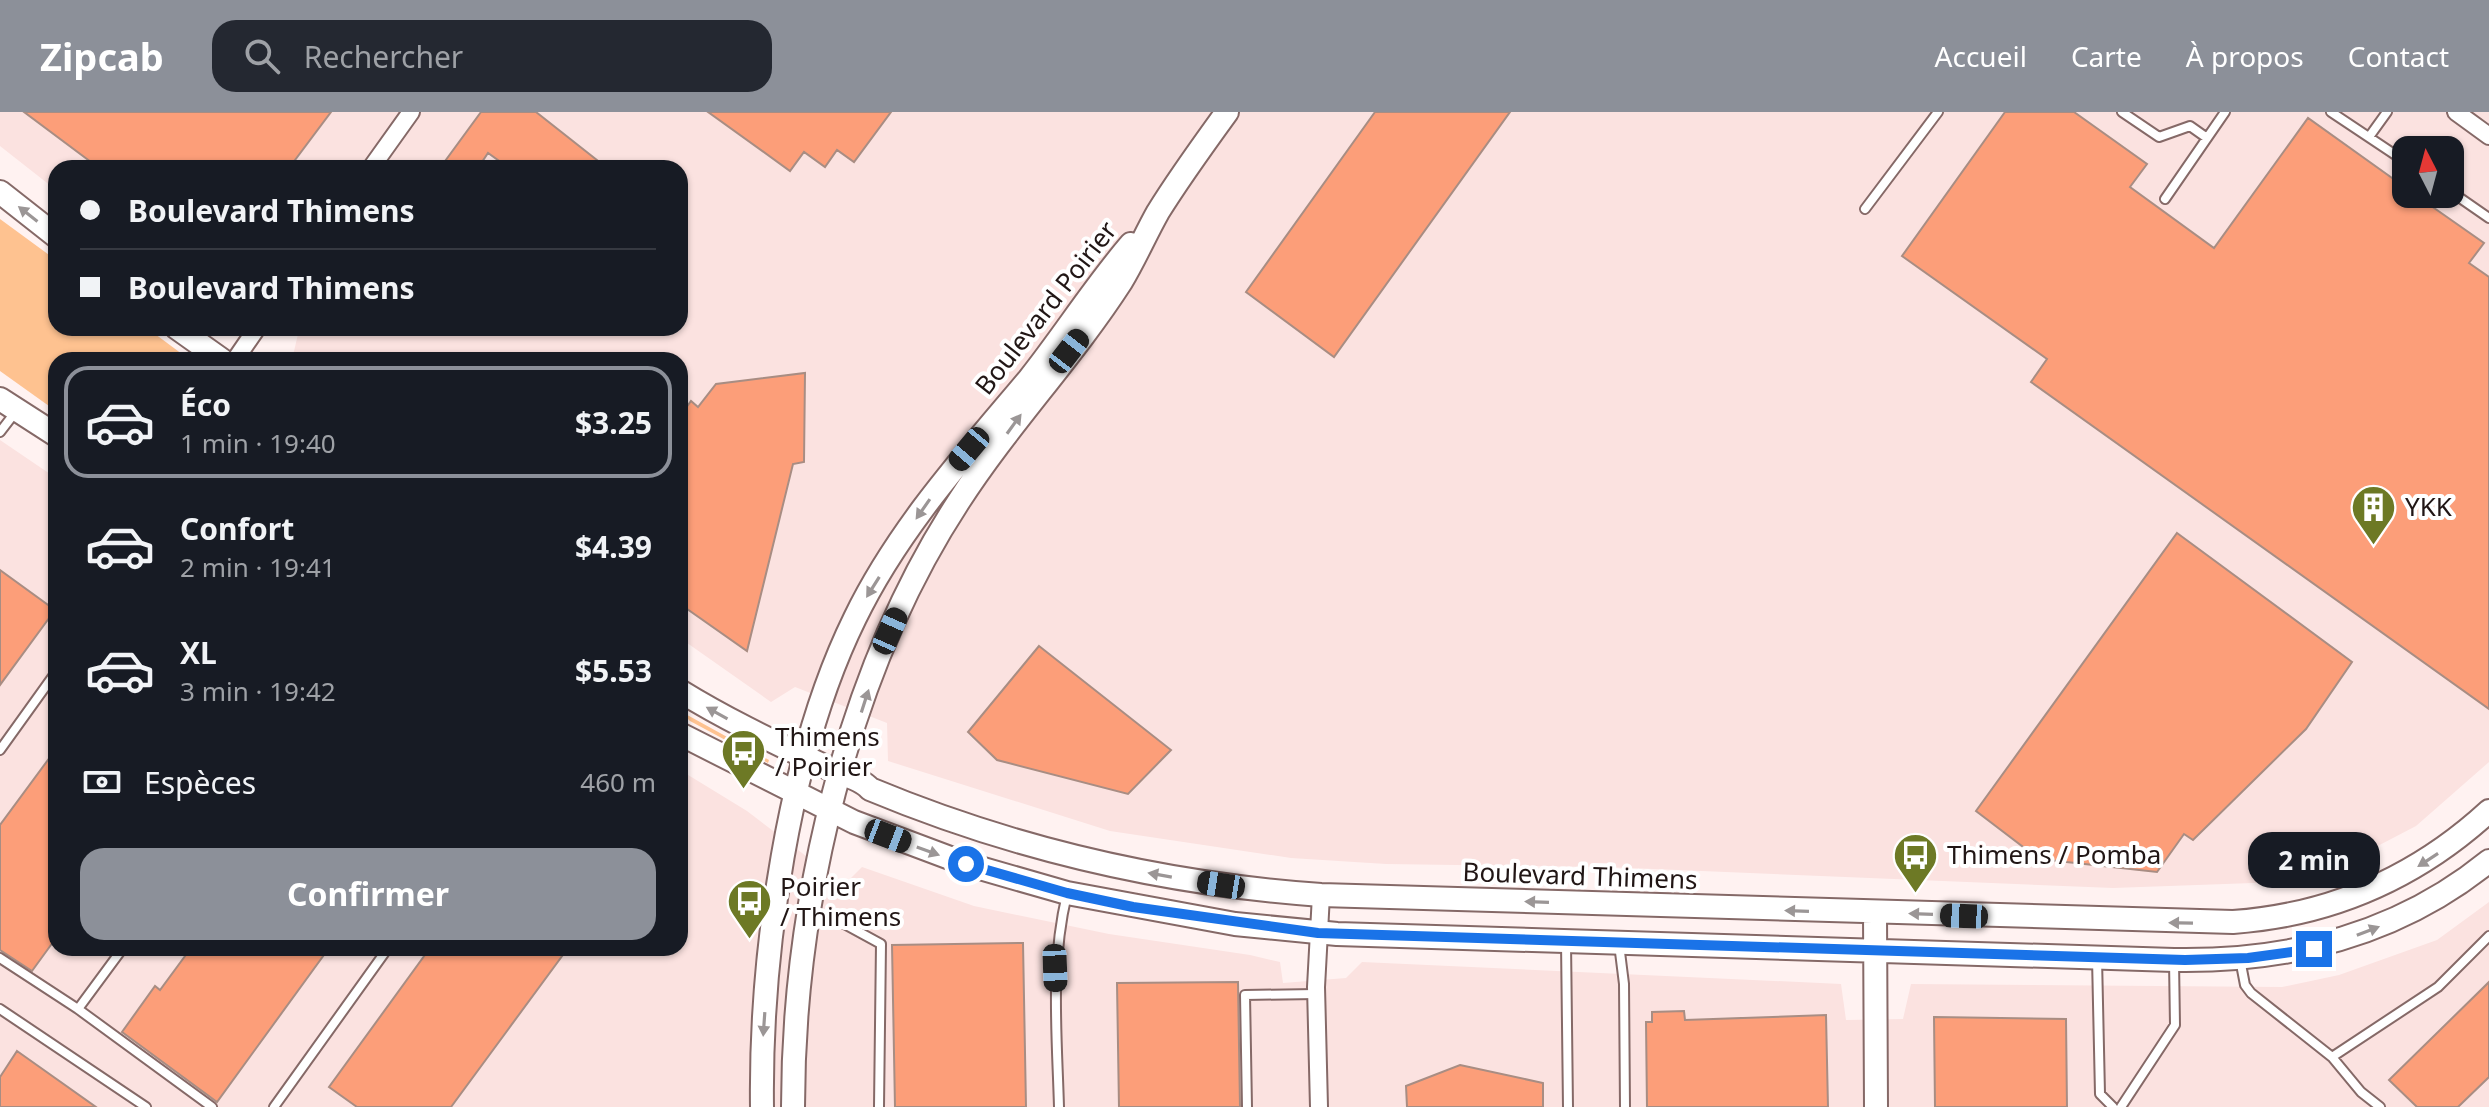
<!DOCTYPE html>
<html lang="fr">
<head>
<meta charset="utf-8">
<style>
	:root { --surface:#171b24; --page:#242831; --text:#f1f3f6; --muted:#9ea1a6; --line:#363941; --accent:#8c9099 }
	body { margin:0; font-family:"Noto Sans",sans-serif; background:var(--page); color:var(--text); height:100vh; display:flex; flex-direction:column; font-size:30px; white-space:nowrap }
	* { box-sizing:border-box; margin:0 }
	p { font-size:26px; color:var(--muted) }
	.icon { flex:none; width:44px; height:44px; fill:none; stroke:currentColor; stroke-width:2; stroke-linecap:round; stroke-linejoin:round }
	.map { position:relative; flex:1; overflow:hidden }
	.details { position:absolute; left:48px; top:240px; width:640px; height:604px; display:flex; flex-direction:column; background:var(--surface); border-radius:24px; box-shadow:0 2px 6px #0004 }
	.details>* { flex:none }
	.banner { position:absolute; left:48px; top:48px; width:640px; height:176px; border-radius:24px; box-shadow:0 2px 6px #0004; display:grid; align-content:center; height:176px; padding:0 32px; background:var(--surface) }
	.needle { width:52px; rotate:354deg }
	.tools { position:absolute; left:2392px; top:24px; display:grid; gap:16px }
	.tools a { display:grid; place-items:center; width:72px; height:72px; border-radius:16px; background:var(--surface); box-shadow:0 2px 6px #0004; font-size:40px }
	.end { position:absolute; width:36px; height:36px; margin:-18px; border:10px solid #1a73e8; background:#fff; box-shadow:0 0 0 4px #fff }
	.from { border-radius:50% }
	.bubble { position:absolute; height:56px; border-radius:24px; background:var(--surface); box-shadow:0 2px 6px #0004; font-size:26px; font-weight:700; line-height:56px; text-align:center }
	.car { position:absolute; width:24px; height:48px; margin:-24px -12px; border-radius:10px; box-shadow:0 0 6px 2px #0007; background:linear-gradient(#222 24%,#8ab4d8 0 40%,#222 0 76%,#8ab4d8 0 86%,#222 0) }
	.banner b { display:flex; align-items:center; gap:28px; height:76px; font-size:30px }
	.banner b+b { border-top:2px solid var(--line) }
	.banner i { width:20px; height:20px; background:var(--text) }
	ul { padding:14px 0 0; list-style:none }
	li { display:flex; align-items:center; gap:24px; height:112px; margin:0 16px 12px; padding:0 16px; border:4px solid transparent; border-radius:24px }
	li div { flex:1 }
	li b { display:block; font-size:30px }
	li em { font-style:normal; font-weight:700 }
	li.selected { border-color:var(--accent) }
	li>.icon { width:72px; height:72px; stroke-width:1.5 }
	.pay { display:flex; align-items:center; gap:20px; height:88px; padding:0 32px; font-size:30px }
	.pay p { margin-inline-start:auto }
	.primary-button { display:flex; gap:16px; margin-top:auto; padding:16px 32px }
	.primary-button a { flex:1; height:92px; border-radius:24px; background:var(--accent); color:#fff; font-size:32px; font-weight:700; line-height:92px; text-align:center }
	header { display:flex; align-items:center; gap:48px; box-sizing:border-box; height:112px; padding:0 40px; background:var(--accent); color:#fff }
	header strong { font-size:38px }
	nav { display:flex; gap:44px; margin-inline-start:auto; font-size:28px }
	.search { width:560px; height:72px; background:var(--page); display:flex; align-items:center; gap:20px; box-sizing:border-box; padding:0 28px; border-radius:24px; color:var(--muted); font-size:30px }
	.map>svg:first-child { display:block }
	.built { fill:#fbe2e0; fill-rule:evenodd }
	.green { fill:#fec290 }
	.building { fill:#fc9e79; stroke:#a88d83; stroke-width:2 }
	.lines { fill:none; stroke-linecap:round; stroke-linejoin:round }
	.lane-casing { stroke:#856967; stroke-width:12 }
	.street-casing { stroke:#856967; stroke-width:20 }
	.secondary-casing { stroke:#856967; stroke-width:26 }
	.lane { stroke:#fff; stroke-width:8 }
	.street { stroke:#fff; stroke-width:16 }
	.secondary { stroke:#fff; stroke-width:22 }
	.oneway { fill:#9b9696 }
	.route { stroke:#1a73e8; stroke-width:10 }
	.labels { text-anchor:middle; stroke-width:8; stroke-linejoin:round; paint-order:stroke }
	.street-label { font-size:26px; fill:#211615; stroke:#fff }
	.poi-label { font-size:26px; fill:#211615; stroke:#fff; text-anchor:start }
</style>
</head>
<body>
<header>
<strong>Zipcab</strong>
<div class="search"><svg class="icon" aria-label="search" viewBox="0 0 24 24"><circle cx="10" cy="10" r="6"/><path d="M15 15l6 6"/></svg>Rechercher</div>
<nav><a>Accueil</a><a>Carte</a><a>À propos</a><a>Contact</a></nav>
</header>
<div class="map">
<svg width="2489" height="995" viewBox="0 0 2489 995">
	<rect width="100%" height="100%" fill="#fff2f1"/>
	<!-- built -->
	<path class="built" d="M0,0H2489V650L2416,714L2347,750L2281,770L2113,776L1605,755L1386,752L1291,746L1110,719L888,649L887,611L795,575L771,590L680,526V248H292L298,222L289,216H680V56H56V78L0,34ZM2406,38H2450V82H2406Z
		M0,328L56,366V836H680V658L747,699L844,773L862,755L974,794L1109,822L1250,843L1280,850L1283,871L1346,866L1362,850L1841,872L1846,908L1903,907L1911,872L2282,875L2339,863L2437,828L2489,790V995H0Z"/>
	<!-- green -->
	<path class="green" d="M0,107L56,148V216H147L190,248H56V299L0,259Z
		M680,599L769,648L768,651L690,609Z"/>
	<!-- building -->
	<path class="building" d="M24,0H331L289,56H99Z
		M481,0H536L607,56H509L488,41L478,56H440Z
		M708,0H891L854,50L837,38L825,55L804,40L790,59Z
		M1375,0H1510L1334,245L1246,180Z
		M2005,0H2074L2147,52L2130,75L2214,136L2308,6L2406,76V82H2414L2484,131L2469,151L2489,165V597L2031,270L2047,247L1902,144Z
		M805,261L804,350L793,352L747,539L680,492V304L691,289L698,295L716,272Z
		M2177,421L2352,550L2306,617L2193,728L2184,722L2157,760L2039,747L1976,699Z
		M0,458L55,498L0,573Z
		M1039,534L1171,638L1128,682L997,648L968,620Z
		M56,637V826L32,859L0,838V713Z
		M1023,831L1026,995H895L892,833Z
		M191,836H329L217,990L122,920L155,874L160,878Z
		M430,836H568L451,995H357L329,975Z
		M1238,870L1240,995H1119L1117,871Z
		M2489,870V965L2458,995H2417L2389,968Z
		M1684,899L1685,908L1826,903L1828,995H1647L1646,910H1652V900Z
		M1934,905L2066,907L2067,995H1935Z
		M17,939L96,995H0V965Z
		M1460,953L1543,971V995H1407L1406,974Z"/>
	<g class="lines">
		<defs>
			<path id="lane" d="M2122,0L2159,25L2190,14L2207,26
				M2331,0L2406,50
				M2369,25L2387,0
				M2450,79L2489,106
				M2165,87L2225,0
				M1865,97L1938,0
				M0,320L17,298
				M0,638L56,560
				M812,801L837,808L881,832L879,995
				M1566,830L1568,995
				M1619,832L1624,872L1625,995
				M0,846L78,897L212,995
				M2097,846L2100,982L2113,995
				M2240,847L2245,873L2251,881L2332,945L2438,875L2489,824
				M0,897L146,995
				M78,897L123,836
				M2332,945L2361,980L2380,995
				M274,995L388,836
				M1059,995C1057,923 1050,852 1067,782
				M1247,995L1245,883L1316,882
				M2121,995L2175,913L2174,849"/>
			<path id="street" d="M2456,0L2489,24
				M371,56L411,0
				M235,248L257,216
				M1319,995L1316,875L1321,783"/>
			<path id="secondary" d="M0,80L56,124
				M177,216L222,248
				M0,287L56,323
				M680,579C727,608 776,631 826,655C839,662 861,666 870,677C1014,737 1165,772 1321,783L2233,810C2331,803 2416,766 2489,699
				M680,622L854,710L966,752L1067,781L1235,812L1337,822L2174,848C2290,850 2398,823 2489,749
				M1875,801L1876,995
				M762,995C760,844 788,642 855,506C898,417 966,342 1029,267C1064,223 1094,175 1131,132
				M793,995C793,793 847,560 959,389C1008,313 1072,246 1121,170C1135,147 1145,123 1158,100C1179,66 1203,33 1227,0"/>
		</defs>
		<!-- lane casing -->
		<use href="#lane" class="lane-casing"/>
		<!-- street casing -->
		<use href="#street" class="street-casing"/>
		<!-- secondary casing -->
		<use href="#secondary" class="secondary-casing"/>
		<!-- lane -->
		<use href="#lane" class="lane"/>
		<!-- street -->
		<use href="#street" class="street"/>
		<!-- secondary -->
		<use href="#secondary" class="secondary"/>
	</g>
	<!-- one-way arrows -->
	<defs><path id="oneway-solid" d="M-6-.8H1V-3.2L6.5 0L1 3.2V.8H-6Z" transform="scale(2)"/></defs>
	<g class="oneway">
		<use href="#oneway-solid" transform="translate(28 102) rotate(-142)"/>
		<use href="#oneway-solid" transform="translate(1014 312) rotate(-54)"/>
		<use href="#oneway-solid" transform="translate(923 397) rotate(125)"/>
		<use href="#oneway-solid" transform="translate(873 475) rotate(122)"/>
		<use href="#oneway-solid" transform="translate(865 589) rotate(-72)"/>
		<use href="#oneway-solid" transform="translate(717 601) rotate(-151)"/>
		<use href="#oneway-solid" transform="translate(928 739) rotate(20)"/>
		<use href="#oneway-solid" transform="translate(2428 748) rotate(147)"/>
		<use href="#oneway-solid" transform="translate(1160 763) rotate(-170)"/>
		<use href="#oneway-solid" transform="translate(1537 790) rotate(-178)"/>
		<use href="#oneway-solid" transform="translate(1797 799) rotate(-178)"/>
		<use href="#oneway-solid" transform="translate(1921 802) rotate(-178)"/>
		<use href="#oneway-solid" transform="translate(2181 811) rotate(-179)"/>
		<use href="#oneway-solid" transform="translate(2368 819) rotate(-21)"/>
		<use href="#oneway-solid" transform="translate(764 912) rotate(94)"/>
	</g>
	<g class="lines">
		<!-- route -->
		<path class="route" d="M966,752L1067,781L1133,795L1318,821L2185,848L2248,846L2314,837"/>
	</g>
	<!-- icons -->
	<defs>
		<symbol id="building-pin" viewBox="-11 -11 22 30"><path d="M0 17L-7.5 6A9.5 9.5 0 1 1 7.5 6Z" fill="#6d7925" stroke="#fff"/><path d="M-4-6H4V6H1V3H-1V6H-4ZM-2.5-4.3h1.7v1.8h-1.7ZM.8-4.3h1.7v1.8H.8ZM-2.5-1h1.7V.8h-1.7ZM.8-1h1.7V.8H.8Z" fill="#fff"/></symbol>
		<symbol id="bus-pin" viewBox="-11 -11 22 30"><path d="M0 17L-7.5 6A9.5 9.5 0 1 1 7.5 6Z" fill="#6d7925" stroke="#fff"/><path d="M-5-6H5V4H4V6H2V4H-2V6H-4V4H-5ZM-3.5-4V0h7V-4ZM-3.5 1.2v1.5H-2V1.2ZM2 1.2v1.5H3.5V1.2Z" fill="#fff"/></symbol>
	</defs>
	<g fill-rule="evenodd">
		<use href="#building-pin" x="2348" y="370" width="51" height="69"/>
		<use href="#bus-pin" x="718" y="614" width="51" height="69"/>
		<use href="#bus-pin" x="1890" y="718" width="51" height="69"/>
		<use href="#bus-pin" x="724" y="764" width="51" height="69"/>
	</g>
	<g class="labels">
		<!-- street labels -->
		<g class="street-label">
			<text transform="translate(1046 196) rotate(-52)" y="9">Boulevard Poirier</text>
			<text transform="translate(1580 764) rotate(2)" y="9">Boulevard Thimens</text>
		</g>
		<!-- poi labels -->
		<g class="poi-label">
			<text x="2405" y="404">YKK</text>
			<text x="775" y="634">Thimens<tspan x="775" dy="30">/ Poirier</tspan></text>
			<text x="1947" y="752">Thimens / Pomba</text>
			<text x="780" y="784">Poirier<tspan x="780" dy="30">/ Thimens</tspan></text>
		</g>
	</g>
</svg>
<div class="tools">
<a><svg class="needle" viewBox="-14 -14 28 28"><path d="M0-13l5 13h-10z" fill="#e53935"/><path d="M0 13l5-13h-10z" fill="#9ea1a6"/></svg></a>
</div>
<i class="end from" style="left:966px;top:752px"></i>
<i class="end" style="left:2314px;top:837px"></i>
<div class="bubble" style="left:2248px;top:720px;width:132px">2 min</div>
<i class="car" style="left:1069px;top:239px;rotate:38deg"></i>
<i class="car" style="left:969px;top:337px;rotate:220deg"></i>
<i class="car" style="left:890px;top:519px;rotate:24deg"></i>
<i class="car" style="left:888px;top:724px;rotate:111deg"></i>
<i class="car" style="left:1221px;top:773px;rotate:279deg"></i>
<i class="car" style="left:1964px;top:804px;rotate:272deg"></i>
<i class="car" style="left:1055px;top:856px;rotate:178deg"></i>
<div class="banner">
<b><i class="from"></i>Boulevard Thimens</b>
<b><i></i>Boulevard Thimens</b>
</div>
<section class="details">
<ul>
<li class="selected"><svg class="icon" aria-label="car" viewBox="0 0 24 24"><path d="M5 17H2v-5l4-1 3-4h7l3 4 3 1v5h-3M9 17h6M6 11h13"/><circle cx="7" cy="17" r="2"/><circle cx="17" cy="17" r="2"/></svg><div><b>Éco</b><p>1 min · 19:40</p></div><em>$3.25</em></li>
<li><svg class="icon" aria-label="car" viewBox="0 0 24 24"><path d="M5 17H2v-5l4-1 3-4h7l3 4 3 1v5h-3M9 17h6M6 11h13"/><circle cx="7" cy="17" r="2"/><circle cx="17" cy="17" r="2"/></svg><div><b>Confort</b><p>2 min · 19:41</p></div><em>$4.39</em></li>
<li><svg class="icon" aria-label="car" viewBox="0 0 24 24"><path d="M5 17H2v-5l4-1 3-4h7l3 4 3 1v5h-3M9 17h6M6 11h13"/><circle cx="7" cy="17" r="2"/><circle cx="17" cy="17" r="2"/></svg><div><b>XL</b><p>3 min · 19:42</p></div><em>$5.53</em></li>
</ul>
<div class="pay"><svg class="icon" aria-label="cash" viewBox="0 0 24 24"><path d="M3 7h18v10H3z"/><circle cx="12" cy="12" r="2"/></svg>Espèces<p>460 m</p></div>
<div class="primary-button"><a>Confirmer</a></div>
</section>
</div>
</body>
</html>
